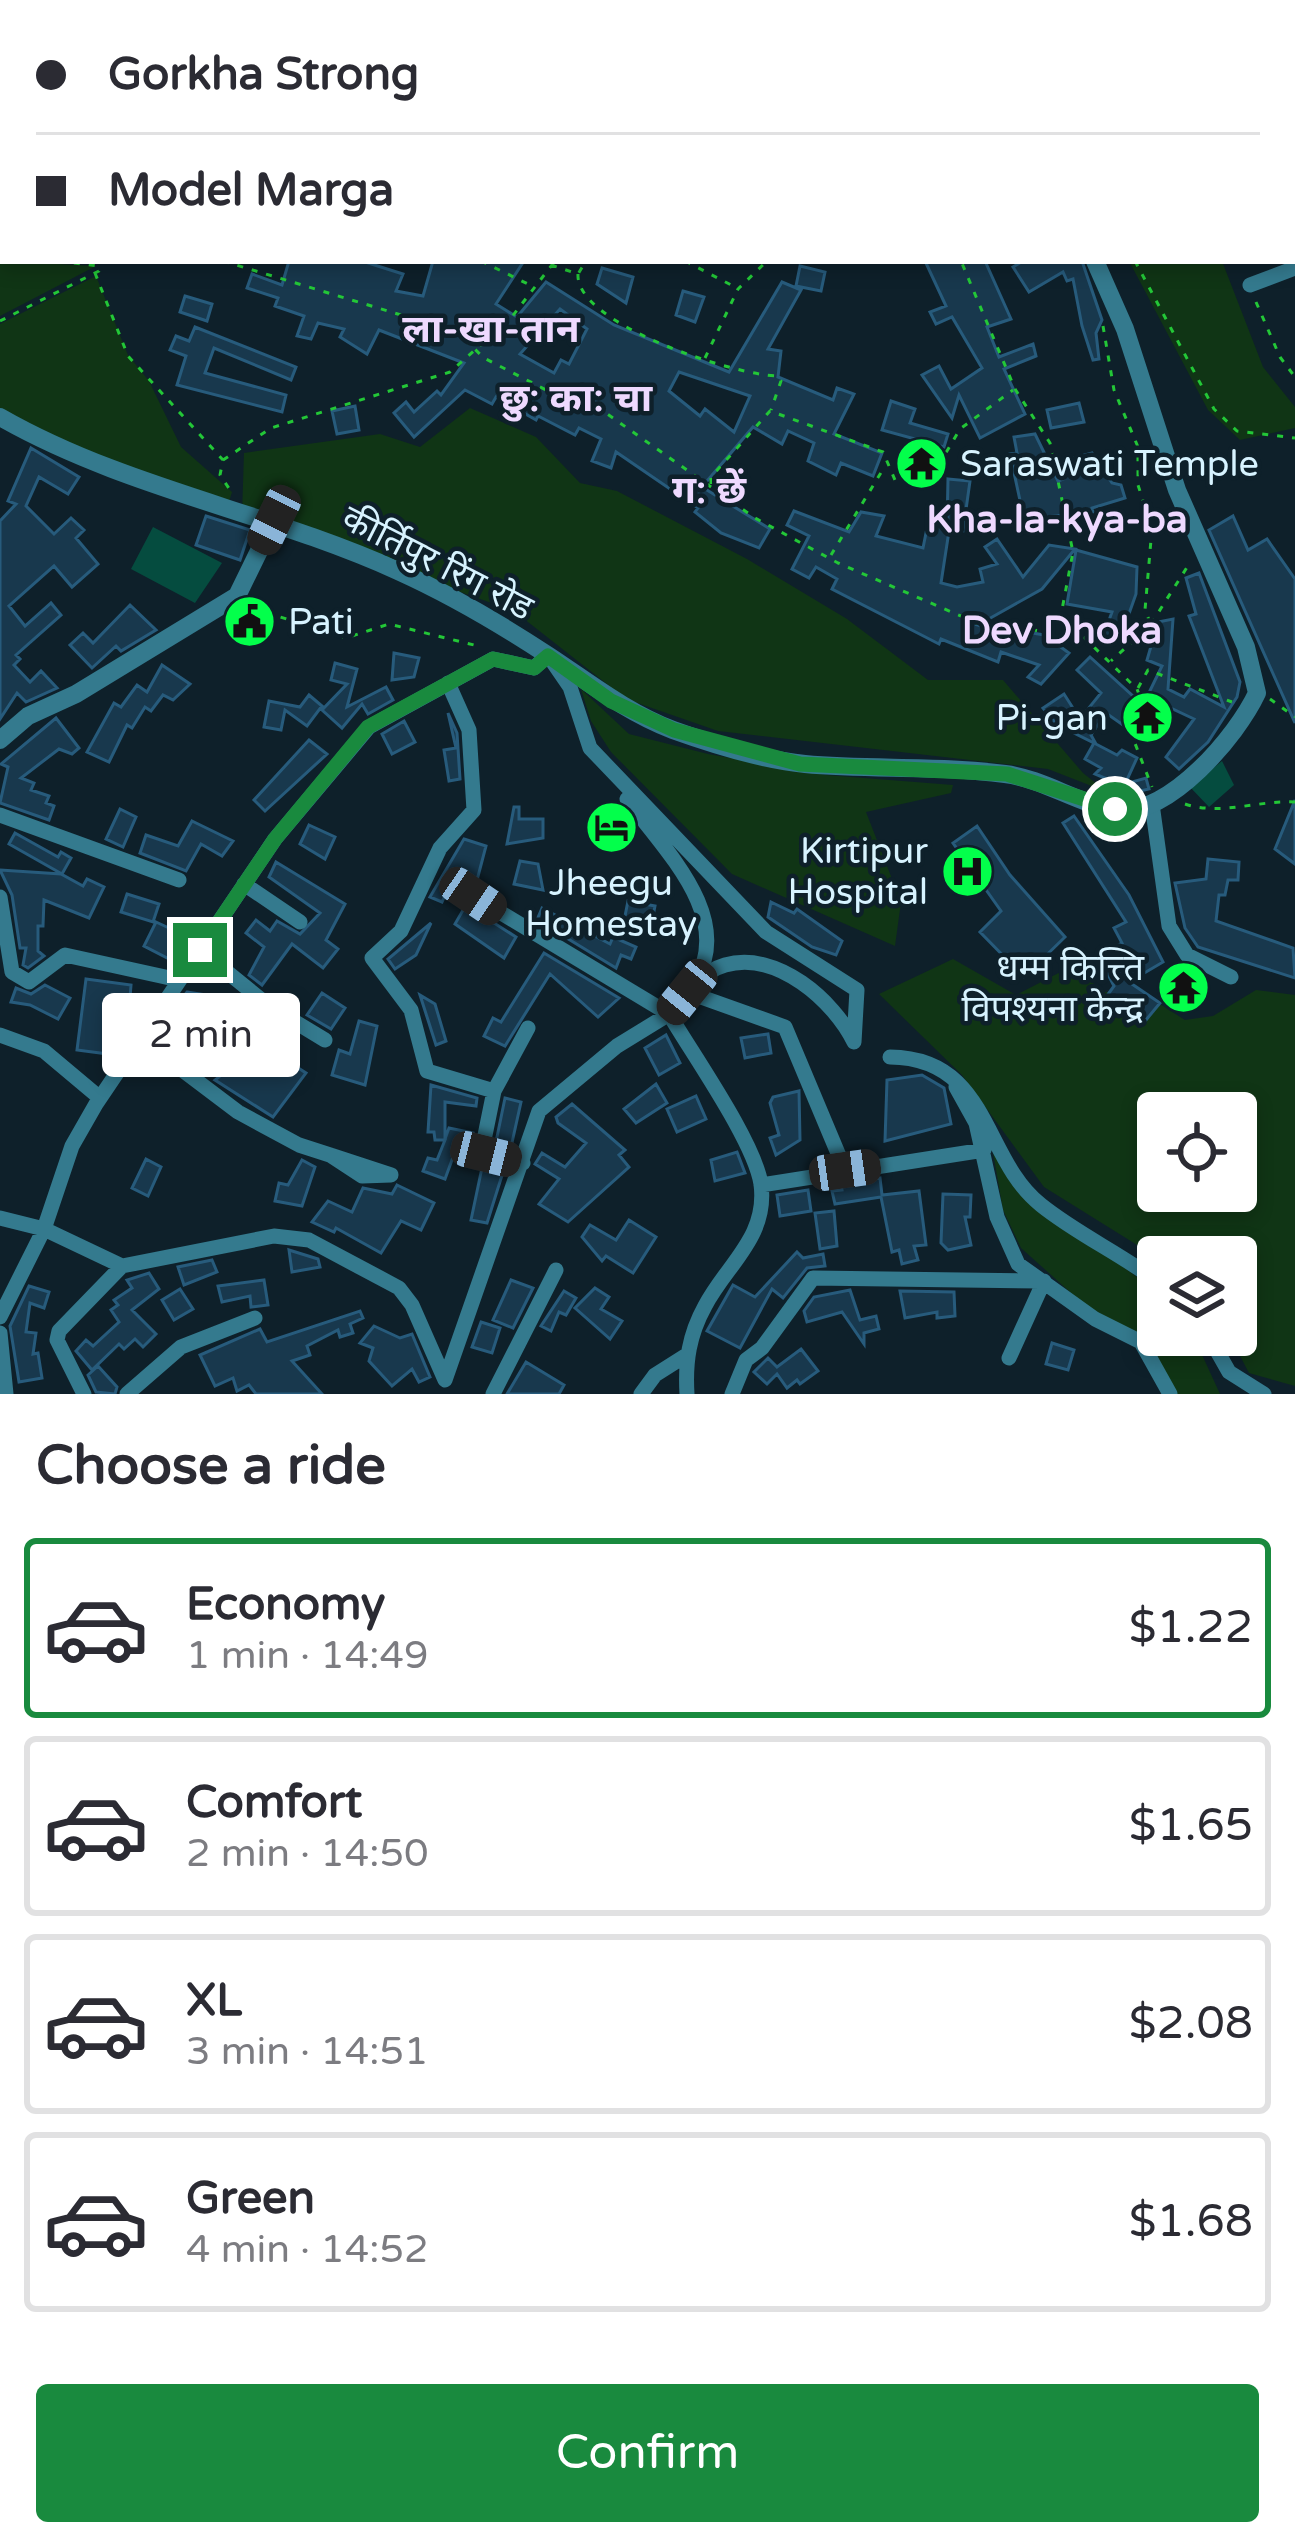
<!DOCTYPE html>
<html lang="en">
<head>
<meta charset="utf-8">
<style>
	:root { --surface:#fff; --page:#f7f7f7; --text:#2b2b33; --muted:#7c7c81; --line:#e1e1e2; --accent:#198a3e }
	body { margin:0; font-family:"Varela Round","Noto Sans Devanagari",sans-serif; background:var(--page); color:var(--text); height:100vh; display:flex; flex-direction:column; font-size:45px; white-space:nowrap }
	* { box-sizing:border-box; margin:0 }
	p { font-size:39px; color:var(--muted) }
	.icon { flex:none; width:66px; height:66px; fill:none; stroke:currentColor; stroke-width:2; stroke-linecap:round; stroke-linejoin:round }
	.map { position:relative; height:1394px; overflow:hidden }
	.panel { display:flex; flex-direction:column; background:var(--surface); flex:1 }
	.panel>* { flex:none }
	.top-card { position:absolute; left:0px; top:0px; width:1296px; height:264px; box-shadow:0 6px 18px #0003; display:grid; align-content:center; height:264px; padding:0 36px; background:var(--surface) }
	.buttons { position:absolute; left:1137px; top:1092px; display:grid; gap:24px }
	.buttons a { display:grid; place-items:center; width:120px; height:120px; border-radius:12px; background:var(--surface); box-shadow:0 6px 18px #0003; font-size:60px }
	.end { position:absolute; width:54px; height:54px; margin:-27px; border:15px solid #198a3e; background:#fff; box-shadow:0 0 0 6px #fff }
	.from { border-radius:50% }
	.bubble { position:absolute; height:84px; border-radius:12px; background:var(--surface); box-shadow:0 6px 18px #0003; font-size:39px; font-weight:600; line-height:84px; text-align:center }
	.car { position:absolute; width:36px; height:72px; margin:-36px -18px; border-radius:15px; box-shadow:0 0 9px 3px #0007; background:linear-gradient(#222 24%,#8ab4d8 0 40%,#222 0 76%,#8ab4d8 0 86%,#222 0) }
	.top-card b { display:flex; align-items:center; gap:42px; height:114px; font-size:45px }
	.top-card b+b { border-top:3px solid var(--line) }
	.top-card i { width:30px; height:30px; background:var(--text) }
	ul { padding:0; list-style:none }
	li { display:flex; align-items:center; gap:36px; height:180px; margin:0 24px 18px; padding:0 12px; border:6px solid var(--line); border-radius:12px }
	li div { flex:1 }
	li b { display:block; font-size:45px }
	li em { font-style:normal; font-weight:600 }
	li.active { border-color:var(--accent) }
	li>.icon { width:108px; height:108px; stroke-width:1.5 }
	h2 { padding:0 36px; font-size:54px; line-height:144px }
	.primary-button { display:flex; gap:24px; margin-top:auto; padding:24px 36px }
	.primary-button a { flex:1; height:138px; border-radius:12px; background:var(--accent); color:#fff; font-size:48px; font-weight:600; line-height:138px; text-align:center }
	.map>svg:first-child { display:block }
	.green { fill:#103515; fill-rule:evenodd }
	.water { fill:#054c3f }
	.building { fill:#18384d; stroke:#275b7c; stroke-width:3; fill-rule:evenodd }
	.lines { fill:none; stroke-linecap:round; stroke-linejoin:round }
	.path { stroke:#23c737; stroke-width:3; stroke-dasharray:6 9; stroke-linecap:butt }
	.minor { stroke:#347a8e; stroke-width:15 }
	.tertiary { stroke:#347a8e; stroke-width:18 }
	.route { stroke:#198a3e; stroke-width:15 }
	.labels { text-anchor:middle; stroke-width:9; stroke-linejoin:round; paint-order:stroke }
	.poi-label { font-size:36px; fill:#d7f3ff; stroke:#0e202a; text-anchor:end }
	.street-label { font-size:36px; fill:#d7f3ff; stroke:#0e202a }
	.neighbourhood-label { font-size:39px; font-weight:bold; fill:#eed9ff; stroke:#0e202a }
</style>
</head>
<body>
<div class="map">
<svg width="1295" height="1394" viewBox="0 0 1295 1394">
	<rect width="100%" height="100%" fill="#0e202a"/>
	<!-- green -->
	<path class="green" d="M0,252L3,261L96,266L0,316Z
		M1129,261H1222L1263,367L1295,407V428L1240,440L1208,410Z
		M96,276L128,355L149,381L181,447L232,492L227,508L0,419V324Z
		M470,408L536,437L580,483L617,491L747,559L847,619L928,680H1003L1083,773L1107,792L1048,769L718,731L626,699L514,611L242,515L244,453L380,434L420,447Z
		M581,689L629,734L708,754L826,775L953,785L951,793L866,812L901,902L895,946L732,874L611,752L591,721Z
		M953,959L1016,995L1080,962L1099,992H1141L1185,1020L1213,1016L1256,990L1295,995V1386L1249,1373L1229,1335H1236V1257L1158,1258L1044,1187L962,1075L879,994ZM1158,1113H1236V1191H1158Z
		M991,1141L1045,1208L1158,1293V1335H1193L1220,1394H1177L1127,1331L1079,1300L1021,1248L1003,1210Z"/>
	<!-- water -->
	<path class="water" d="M153,527L222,563L195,603L131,569Z
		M1222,761L1234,785L1209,807L1190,787Z"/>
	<!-- building -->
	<path class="building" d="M289,261H362L403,274L396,291L423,296L433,261H524L496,304L517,317L546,282L614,325L729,372L782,282L801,290L768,349L781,351L778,377L833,400L837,388L854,394L834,434L882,453L873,476L841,463L836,475L808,461L814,443L788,431L782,444L753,427L702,487L770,529L759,548L721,533L695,512L698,508L616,452L611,468L592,461L601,439L579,428L575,435L538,416L536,420L496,397L492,404L465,390L414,437L394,413L406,402L414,412L437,391L441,395L464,363L379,330L367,354L340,337L344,329L318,323L311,339L297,336L304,316L275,306L278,298L247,288L252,274L282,285ZM560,309L587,329L569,364L561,360L554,373L520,354ZM679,372L750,396L734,432L705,409L700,416L669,391Z
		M925,261H985L1011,319L987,327L999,357L1033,344L1036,356L1004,369L1025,414L980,438L959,395L952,418L922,375L939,366L951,389L982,368L952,317L936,324L930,312L946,306Z
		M1023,261H1082L1102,320L1096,333L1099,359L1093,360L1082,326L1073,279L1067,281L1063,272L1029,292L1013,267Z
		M800,266L825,272L821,291L796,286Z
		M602,268L633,277L626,303L597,284Z
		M683,291L704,297L695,322L676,315Z
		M185,296L212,304L207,321L180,312Z
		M195,327L296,367L291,380L214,348L205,373L286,395L282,412L177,385L186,356L170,350L176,336L189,341Z
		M891,401L915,409L910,423L948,434L944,447L882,430Z
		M1079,403L1084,422L1051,428L1047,410Z
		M355,406L359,430L337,434L332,411Z
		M1035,434L1058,481L1063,479L1059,462L1092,453L1112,483L1121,485L1125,498L1092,508L1093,512L1024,519L1010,454L1017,453L1014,437Z
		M31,448L79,477L68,494L39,477L26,506L54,534L71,518L84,530L76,538L98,564L72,587L54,566L9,606L25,626L51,603L61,615L16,655L20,659L14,665L30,682L41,671L57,688L26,702L17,693L0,719V521L16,504L8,501Z
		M948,479L970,481L963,531H949L941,583L957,587L983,582L980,569L997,564L985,547L997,539L1023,577L1049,545L1075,549L1042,589L978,625L1026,640L1027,632L1044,635L1069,653L1041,684L1028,677L1039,665L1001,652L998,662L941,639L939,644L832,589L837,579L816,567L809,578L792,569L809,536L787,525L794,511L849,532L861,512L884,516L876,536L923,548L928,523L947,526Z
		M206,516L250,530L240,560L196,545Z
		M1233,516L1248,550L1267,539L1295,579V723L1209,530Z
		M1076,550L1137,567L1136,594L1119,642L1103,637L1112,612L1067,604Z
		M1199,573L1240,682L1237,697L1208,742L1179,769L1166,757L1194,719L1162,704L1149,726L1131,715L1123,725L1106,713L1091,735L1096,744L1056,724L1043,708L1064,694L1080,719L1101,693L1077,670L1090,657L1143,705L1162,666L1147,660L1158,622L1173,619L1168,689L1184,697L1190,689L1224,707L1189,616L1196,614L1186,578Z
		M130,605L156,630L121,651L116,646L92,668L70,645L83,633L93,643Z
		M394,653L419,658L414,677L392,680Z
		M335,663L357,669L347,707L386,687L393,700L368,714L362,704L342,728L322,710L347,684L331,680Z
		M162,665L190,684L173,700L163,695L151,711L145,707L132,728L127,725L109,762L87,752L114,703L121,707L137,685L147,692Z
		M309,695L322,706L307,726L285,710L281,730L264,727L269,701L300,707Z
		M448,713L457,733L460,779L449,781L444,750L456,748Z
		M56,718L79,748L72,754L59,749L21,778L34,783L31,790L49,796L46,803L54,806L49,820L0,803L8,767L1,764Z
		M404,721L415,742L392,754L382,734Z
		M309,740L327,754L265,811L254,800Z
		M1094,743L1117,755L1122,750L1137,758L1125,784L1146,778L1149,789L1119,796L1121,785L1095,774L1101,768L1085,759Z
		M1295,800V864L1275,849Z
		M514,807H519V819H543V838L507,844Z
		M120,809L136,817L123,847L106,839Z
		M1074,816L1129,895L1163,962L1129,982L1160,1003L1146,1020L1106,997L1114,986L1098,955L1122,943L1114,928L1126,922L1063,823Z
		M192,821L233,841L222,856L201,844L186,871L140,853L146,835L178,846Z
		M309,825L335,837L325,859L300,844Z
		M977,826L1010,875L1065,937L1024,977L980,932L1001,911L953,843Z
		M15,833L58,857L61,852L71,858L62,874L9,844Z
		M464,839L486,846L476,884L452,880L442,902L430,897Z
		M1208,859L1239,862L1238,880H1228L1225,895H1219L1216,921L1293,948L1295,978L1198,947L1185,928L1175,883L1206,879Z
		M520,861L538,864L543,890L514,884Z
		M276,862L345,904L326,940L338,949L323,968L292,944L262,985L249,975L264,947L246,933L256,920L270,931L277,921L300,934L320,913L269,877Z
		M0,870L61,874L83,886L87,879L104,887L89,918L44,900L43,926H38V951L44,956L28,968L23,965L26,948H20L12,895Z
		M127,894L159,904L153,922L121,912Z
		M628,901L655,906L651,926L624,921Z
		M771,902L794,913L797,909L842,941L836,955L812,947L768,917Z
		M466,905L516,937L504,958L455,924Z
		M542,908L610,944L613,937L636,947L631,959L621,955L616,968L537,920Z
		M156,922L182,934L185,927L197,933L177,963L144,946Z
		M431,923L416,955L395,969L388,959Z
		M544,953L619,998L598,1017L550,974L505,1046L484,1036L493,1018L501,1022Z
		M1187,974L1192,1010L1178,1011L1173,976Z
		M86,979L131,985L127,1036L120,1038V1048L109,1047L108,1054L77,1050Z
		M45,985L70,998L58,1019L30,1005L11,1002L16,988L31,994Z
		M187,992L213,996L209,1000L245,1031L256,1011L297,1037L284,1059L306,1073L273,1117L215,1080L234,1065L235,1055L179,1002Z
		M322,993L345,1008L331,1029L307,1015Z
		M420,995L435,1004L446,1041L436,1045Z
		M359,1021L377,1026L365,1085L332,1075L339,1050L350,1054Z
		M768,1034L771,1053L745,1058L741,1038Z
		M666,1035L680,1063L659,1075L645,1048Z
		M922,1075L944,1088L951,1124L885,1141L887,1080Z
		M656,1084L667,1103L636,1123L624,1109Z
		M431,1085L477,1098L476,1106L445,1102V1139L449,1128L473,1133L470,1151L456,1149L445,1179L423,1171L428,1158L437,1160L445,1140H435L434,1132H428Z
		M799,1091L800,1140L776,1155L770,1138L779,1135L770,1103L773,1097Z
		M696,1096L706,1119L677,1132L667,1109Z
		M505,1098L521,1102L511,1147L496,1142Z
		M572,1104L625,1150L619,1155L629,1167L568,1222L539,1204L559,1179L535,1164L542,1153L565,1167L586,1143L558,1123L556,1117Z
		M737,1152L745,1173L715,1181L711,1160Z
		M146,1159L161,1167L148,1196L132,1188Z
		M302,1160L315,1167L302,1206L275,1201L279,1183L288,1185Z
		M483,1163L504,1169L487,1223L471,1220Z
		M880,1178L882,1195L919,1191L926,1245L914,1246L918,1260L902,1264L899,1250L892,1252L881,1197L835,1204L832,1191L842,1190L841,1185Z
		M397,1185L434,1203L421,1230L401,1221L381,1253L336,1228L334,1232L312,1222L328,1201L352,1212L363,1188L392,1194Z
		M808,1190L811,1211L780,1216L777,1195Z
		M943,1194L971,1195L970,1217H965L971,1245L948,1250L941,1243Z
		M834,1211L837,1246L820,1249L815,1213Z
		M629,1220L656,1237L633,1273L606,1256L602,1261L582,1237L590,1225L616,1240Z
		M289,1250L318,1259L320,1267L292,1272Z
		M797,1252L803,1258L823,1254L825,1266L807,1268L783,1298L772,1289L740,1348L707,1331L733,1285L755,1297Z
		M212,1260L217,1272L184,1285L178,1267Z
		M149,1273L159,1289L132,1310L156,1334L143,1347L135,1339L124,1349L119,1344L92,1370L76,1351L86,1340L93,1346L119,1322L111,1310L118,1305L114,1300L132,1288L127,1280Z
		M264,1280L268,1305L251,1307L250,1296L222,1302L218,1286Z
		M511,1280L533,1288L513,1328L493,1320Z
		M29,1286L49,1292L44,1308L30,1303L26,1332L36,1333L33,1354L38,1353L42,1378L19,1382L10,1326Z
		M595,1288L609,1297L601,1309L622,1321L610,1339L575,1308Z
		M180,1289L193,1309L174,1320L162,1300Z
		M850,1290L860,1320L876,1316L879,1329L864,1333V1344L842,1312L807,1322L804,1311L814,1297Z
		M564,1291L576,1298L566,1315L559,1312L551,1331L541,1326Z
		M900,1291L954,1292L955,1316L937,1318V1312L905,1318Z
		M360,1311L363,1318L350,1324L353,1333L340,1337L338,1330L307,1346L310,1355L292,1361L322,1394H256L249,1385L237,1391L233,1378L215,1386L200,1355L260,1329L267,1342Z
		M481,1322L500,1328L492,1353L472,1347Z
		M374,1326L400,1338L412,1334L430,1377L419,1382L412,1369L392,1386L369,1361L373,1348L360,1343Z
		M1052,1343L1074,1350L1068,1370L1046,1364Z
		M801,1349L818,1371L800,1384L797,1380L787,1388L777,1374L767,1384L754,1372L768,1358L777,1367Z
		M526,1362L564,1385L559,1394H507Z
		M98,1366L117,1387L115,1394L96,1392L88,1375Z"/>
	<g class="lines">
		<!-- path -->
		<path class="path" d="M78,0L81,3
			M480,0L504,3
			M784,0L805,3
			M1119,0L1121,3
			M201,3L203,0
			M344,3L347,0
			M520,3L522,0
			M836,3V0
			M867,3H883
			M970,3L972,0
			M0,253H3
			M59,261L98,266
			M223,261L457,332L484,358L552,393L586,399L755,518L838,563L977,623L1042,631L1061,615L1073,552L1050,443L1015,389L961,261
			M481,261L530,285
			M685,261L737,288
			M1135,261L1214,409L1237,431L1295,438
			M551,265L578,274L586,261
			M95,273L128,356L223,460L220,475L232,493
			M578,274C575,324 734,375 777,376L781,381L771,410
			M1256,302L1280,357L1295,377
			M0,321L99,271L103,261
			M1103,326L1114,390L1138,447V485L1152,528L1145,610L1151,625L1111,661
			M705,358L738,289L767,261
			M223,460L271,428L450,372L511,318L555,261
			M711,484V477L770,411L883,452L895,480L928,483L960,429L1013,390
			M831,555L885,466
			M252,608L346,638L389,624L478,646
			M1062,616L1137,689L1142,702L1129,728L1152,787
			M1151,624L1191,561
			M1138,688L1148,670L1232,702
			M1270,699L1295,717
			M1185,804C1221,816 1258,800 1295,802"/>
		<!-- minor -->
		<path class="minor" d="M0,159L3,160
			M1250,285L1295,268
			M448,683L469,730L474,810L440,848L401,931L372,958L411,1010L427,1071L494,1091
			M627,799C664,850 735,916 695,982
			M1152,804L1169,926L1187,955L1231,977
			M0,815L179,880
			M244,884L300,922
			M0,897L12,972L29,982L65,955L179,980
			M200,950L269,1006L325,1040
			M687,992L785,1027L845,1170
			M161,1007L224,1058
			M0,1035L44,1051L100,1098
			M140,1038L238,1112L299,1145L330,1155L362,1176L391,1175L330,1155
			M890,1057C990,1058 982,1159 1041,1205C1077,1234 1121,1254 1158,1282
			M956,1087L976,1123L997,1217L1018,1264L1095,1319L1141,1342L1170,1394
			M523,1163L482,1150L494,1091L528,1028
			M761,1185L984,1150
			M0,1218L44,1229L122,1266L59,1331L57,1340L84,1394
			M122,1266L274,1236L309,1240L399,1288L412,1305L445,1380L539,1111L617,1046L669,1014L473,896
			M0,1317L44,1229L72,1146L96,1104L275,839L369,727L493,659L534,668L548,655L570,687L590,748L766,932L857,990L854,1042C834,1001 777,950 725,965C701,972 684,995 669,1014C693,1055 754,1141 761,1184C768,1237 727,1264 705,1306C689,1335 685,1362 687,1394
			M0,1333L6,1394
			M1208,1335L1229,1372L1264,1394
			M1009,1358L1044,1281
			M127,1394L181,1347L255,1318
			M493,1394L556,1270
			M641,1394L655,1375L685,1356
			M732,1394L746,1360L762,1348L813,1278L1041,1281"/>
		<!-- tertiary -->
		<path class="tertiary" d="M1045,0L1046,3
			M0,417C124,488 268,512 398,571C449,594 502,625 549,656C590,683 626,712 673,730C712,744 764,760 805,764C871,770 939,765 1005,774C1045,779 1079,805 1118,810C1169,816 1237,736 1257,693L1246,647L1177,490L1125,329L1095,261
			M0,740L28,716L76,694L237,596L274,520"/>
	</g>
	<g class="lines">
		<!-- route -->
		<path class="route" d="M200,950L275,839L368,727L493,659L534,668L548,656L611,701L674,730L800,764L1007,774L1115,809"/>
	</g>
	<!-- icons -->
	<defs>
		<symbol id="temple-disc" viewBox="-11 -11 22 22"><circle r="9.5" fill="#03ff4b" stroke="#0e202a"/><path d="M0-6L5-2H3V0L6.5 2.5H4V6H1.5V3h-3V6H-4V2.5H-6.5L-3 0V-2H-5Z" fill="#111"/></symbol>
		<symbol id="civic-disc" viewBox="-11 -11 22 22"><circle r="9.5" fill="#03ff4b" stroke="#0e202a"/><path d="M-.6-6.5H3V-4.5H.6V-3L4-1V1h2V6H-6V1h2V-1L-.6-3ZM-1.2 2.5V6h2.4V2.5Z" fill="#111"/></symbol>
		<symbol id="hotel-disc" viewBox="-11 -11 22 22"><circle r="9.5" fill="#03ff4b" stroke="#0e202a"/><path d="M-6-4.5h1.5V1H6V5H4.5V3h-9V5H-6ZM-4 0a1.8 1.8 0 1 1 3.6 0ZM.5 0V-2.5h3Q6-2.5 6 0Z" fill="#111"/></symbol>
		<symbol id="hospital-disc" viewBox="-11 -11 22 22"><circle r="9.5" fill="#03ff4b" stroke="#0e202a"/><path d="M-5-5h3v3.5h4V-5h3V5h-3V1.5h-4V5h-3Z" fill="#111"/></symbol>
	</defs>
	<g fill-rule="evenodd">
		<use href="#temple-disc" x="892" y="434" width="59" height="59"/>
		<use href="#civic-disc" x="220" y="592" width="59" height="59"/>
		<use href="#temple-disc" x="1118" y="688" width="59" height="59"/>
		<use href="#hotel-disc" x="582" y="798" width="59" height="59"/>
		<use href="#hospital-disc" x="938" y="842" width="59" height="59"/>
		<use href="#temple-disc" x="1154" y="958" width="59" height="59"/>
	</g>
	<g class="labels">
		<!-- poi labels -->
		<g class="poi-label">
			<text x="960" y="476" text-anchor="start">Saraswati Temple</text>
			<text x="288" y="634" text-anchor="start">Pati</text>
			<text x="1108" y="730">Pi-gan</text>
			<text x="928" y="863">Kirtipur<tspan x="928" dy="41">Hospital</tspan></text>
			<text x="611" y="895" text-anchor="middle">Jheegu<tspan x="611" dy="41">Homestay</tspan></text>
			<text x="1144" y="980">धम्म कित्त्ति<tspan x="1144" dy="41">विपश्यना केन्द्र</tspan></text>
		</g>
		<!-- street labels -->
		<g class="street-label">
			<text transform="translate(438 562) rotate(27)" y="13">कीर्तिपुर रिंग रोड</text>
		</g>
		<!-- neighbourhood labels -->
		<g class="neighbourhood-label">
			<text x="491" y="342">ला-खा-तान</text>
			<text x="576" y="411">छु: का: चा</text>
			<text x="709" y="503">ग: छें</text>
			<text x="1057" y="532">Kha-la-kya-ba</text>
			<text x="1062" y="643">Dev Dhoka</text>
		</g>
	</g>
</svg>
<div class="buttons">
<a><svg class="icon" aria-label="locate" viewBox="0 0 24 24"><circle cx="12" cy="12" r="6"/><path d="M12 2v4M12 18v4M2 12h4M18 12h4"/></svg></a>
<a><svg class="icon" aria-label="layers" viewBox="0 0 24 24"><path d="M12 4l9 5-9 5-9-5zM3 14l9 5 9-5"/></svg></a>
</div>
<i class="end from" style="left:1115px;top:809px"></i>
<i class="end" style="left:200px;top:950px"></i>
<div class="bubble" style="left:102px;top:993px;width:198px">2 min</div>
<i class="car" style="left:274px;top:520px;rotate:206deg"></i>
<i class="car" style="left:473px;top:896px;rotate:124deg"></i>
<i class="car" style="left:687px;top:992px;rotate:219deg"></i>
<i class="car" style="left:486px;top:1154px;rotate:104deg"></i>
<i class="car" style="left:845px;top:1170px;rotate:82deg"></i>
<div class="top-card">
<b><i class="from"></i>Gorkha Strong</b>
<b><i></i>Model Marga</b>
</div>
</div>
<section class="panel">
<h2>Choose a ride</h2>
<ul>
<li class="active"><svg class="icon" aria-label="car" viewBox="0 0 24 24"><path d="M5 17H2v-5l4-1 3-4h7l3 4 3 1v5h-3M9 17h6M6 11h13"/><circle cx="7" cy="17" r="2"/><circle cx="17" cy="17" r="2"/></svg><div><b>Economy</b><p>1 min · 14:49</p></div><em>$1.22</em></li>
<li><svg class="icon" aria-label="car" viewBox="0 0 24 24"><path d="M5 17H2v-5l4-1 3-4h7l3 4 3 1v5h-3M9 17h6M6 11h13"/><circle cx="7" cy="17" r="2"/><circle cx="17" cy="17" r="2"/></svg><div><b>Comfort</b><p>2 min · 14:50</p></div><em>$1.65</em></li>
<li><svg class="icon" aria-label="car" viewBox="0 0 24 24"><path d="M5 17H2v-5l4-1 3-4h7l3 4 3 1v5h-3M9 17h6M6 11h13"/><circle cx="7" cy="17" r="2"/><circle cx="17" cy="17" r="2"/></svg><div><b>XL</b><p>3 min · 14:51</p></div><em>$2.08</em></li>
<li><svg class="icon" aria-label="car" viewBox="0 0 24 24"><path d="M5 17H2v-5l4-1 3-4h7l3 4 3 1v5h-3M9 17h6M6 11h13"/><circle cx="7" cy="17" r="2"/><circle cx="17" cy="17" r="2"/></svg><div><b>Green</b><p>4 min · 14:52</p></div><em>$1.68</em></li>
</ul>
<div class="primary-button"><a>Confirm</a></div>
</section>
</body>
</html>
